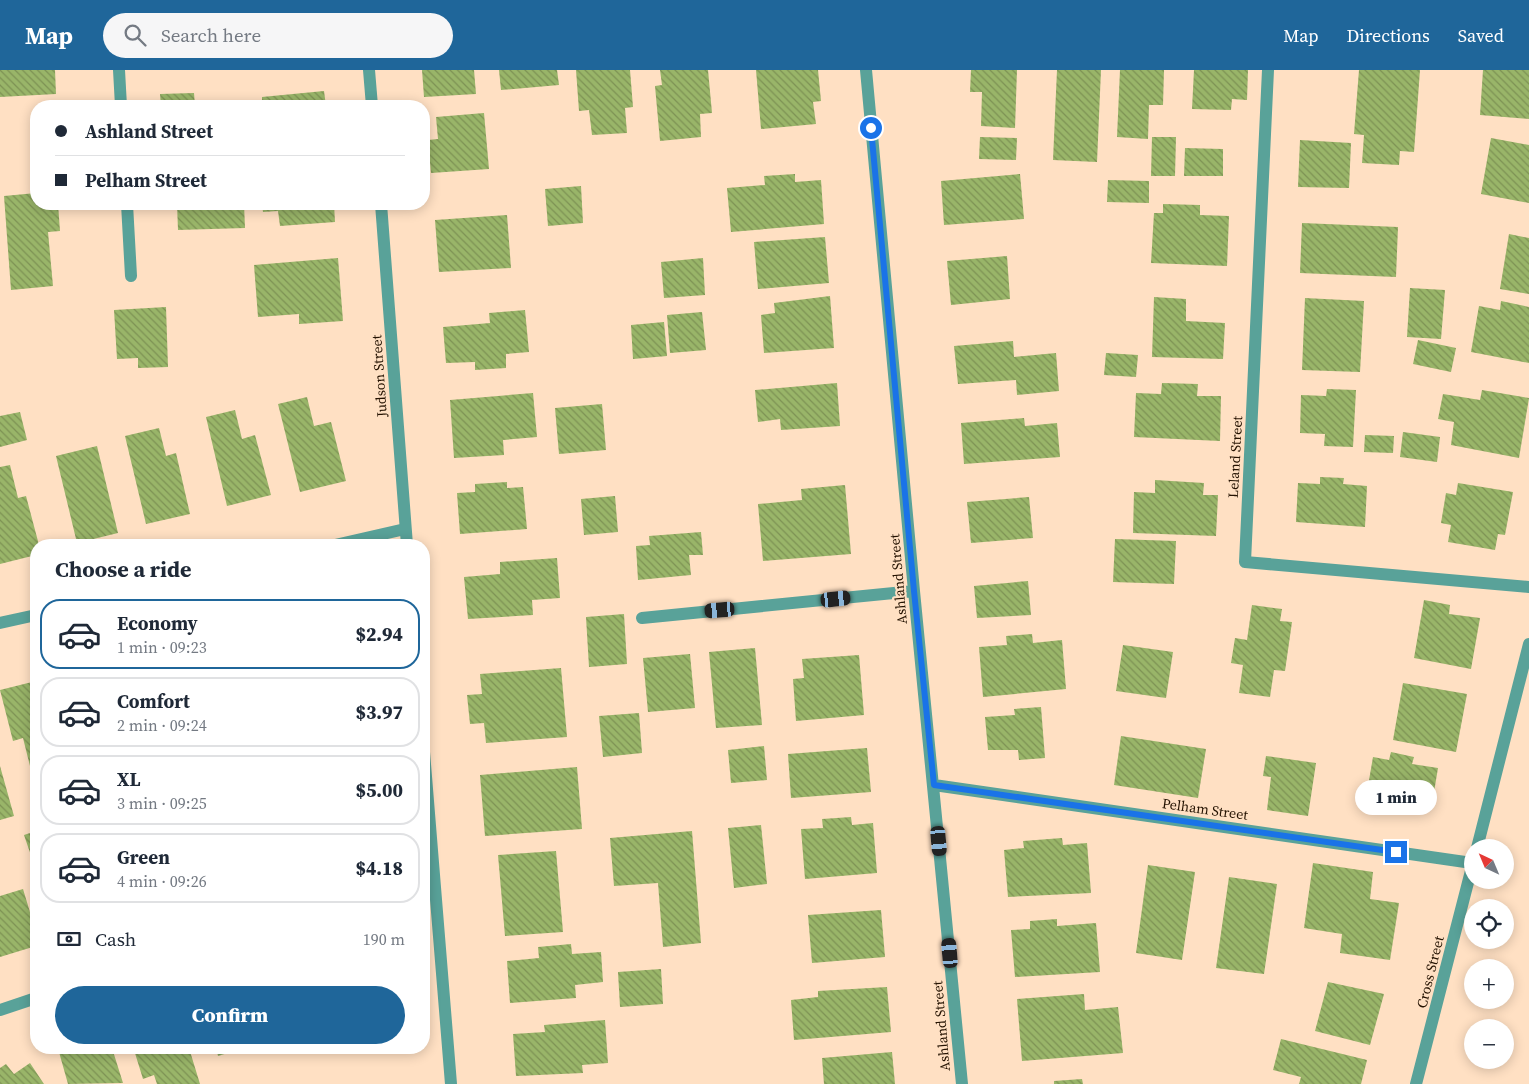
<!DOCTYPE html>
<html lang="en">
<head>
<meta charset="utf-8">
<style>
	:root { --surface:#fff; --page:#f6f6f7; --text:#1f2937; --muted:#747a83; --line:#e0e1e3; --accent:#1f669a }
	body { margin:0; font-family:"Source Serif 4",serif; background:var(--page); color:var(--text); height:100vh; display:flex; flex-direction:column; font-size:19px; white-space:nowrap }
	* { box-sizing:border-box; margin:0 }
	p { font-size:16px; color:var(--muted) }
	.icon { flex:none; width:28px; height:28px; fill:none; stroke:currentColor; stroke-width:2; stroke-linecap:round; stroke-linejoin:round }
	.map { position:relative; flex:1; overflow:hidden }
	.panel { position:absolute; left:30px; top:469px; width:400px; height:515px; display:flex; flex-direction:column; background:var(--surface); border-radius:20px; box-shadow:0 2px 12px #0003 }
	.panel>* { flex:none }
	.guide { position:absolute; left:30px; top:30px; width:400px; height:110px; border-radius:20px; box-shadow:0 2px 12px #0003; display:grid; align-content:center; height:110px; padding:0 25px; background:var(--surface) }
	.needle { width:32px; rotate:316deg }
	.controls { position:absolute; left:1464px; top:769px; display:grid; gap:10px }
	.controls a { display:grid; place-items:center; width:50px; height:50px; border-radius:50%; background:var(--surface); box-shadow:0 2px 12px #0003; font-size:25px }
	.end { position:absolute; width:22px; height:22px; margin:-11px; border:6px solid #1a73e8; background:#fff; box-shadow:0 0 0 2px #fff }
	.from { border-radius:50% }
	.bubble { position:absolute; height:35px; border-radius:18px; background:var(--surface); box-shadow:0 2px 12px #0003; font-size:16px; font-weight:800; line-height:35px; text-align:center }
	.car { position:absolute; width:15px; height:30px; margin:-15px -8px; border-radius:6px; box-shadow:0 0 4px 1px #0007; background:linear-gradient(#222 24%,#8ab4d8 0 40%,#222 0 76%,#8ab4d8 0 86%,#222 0) }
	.guide b { display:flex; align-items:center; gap:18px; height:48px; font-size:19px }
	.guide b+b { border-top:1px solid var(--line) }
	.guide i { width:12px; height:12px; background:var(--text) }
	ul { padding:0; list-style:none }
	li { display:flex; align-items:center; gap:15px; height:70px; margin:0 10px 8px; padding:0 15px; border:2px solid var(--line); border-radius:20px }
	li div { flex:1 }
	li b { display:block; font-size:19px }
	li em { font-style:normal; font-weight:800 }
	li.selected { border-color:var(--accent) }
	li>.icon { width:45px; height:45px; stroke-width:1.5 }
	h2 { padding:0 25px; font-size:22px; line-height:60px }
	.pay { display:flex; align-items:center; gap:12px; height:55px; padding:0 25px; font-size:19px }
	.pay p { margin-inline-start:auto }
	.primary-button { display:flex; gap:10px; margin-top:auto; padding:10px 25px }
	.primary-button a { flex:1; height:58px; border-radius:30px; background:var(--accent); color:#fff; font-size:20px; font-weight:800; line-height:58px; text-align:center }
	header { display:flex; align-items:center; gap:30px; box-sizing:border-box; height:70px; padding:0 25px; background:var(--accent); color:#fff }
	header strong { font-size:24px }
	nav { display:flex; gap:28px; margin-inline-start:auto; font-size:18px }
	.search { width:350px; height:45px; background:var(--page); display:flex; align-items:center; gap:12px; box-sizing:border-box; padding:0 18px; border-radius:28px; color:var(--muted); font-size:19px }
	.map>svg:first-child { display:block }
	.building { fill:url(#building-back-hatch) }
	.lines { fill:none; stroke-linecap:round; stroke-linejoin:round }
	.minor { stroke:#59a299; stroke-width:12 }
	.route { stroke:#1a73e8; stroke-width:6 }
	.labels { text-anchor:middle; stroke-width:4.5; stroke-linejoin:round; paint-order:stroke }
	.street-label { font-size:14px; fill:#251302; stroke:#ffe0c3 }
</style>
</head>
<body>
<header>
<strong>Map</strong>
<div class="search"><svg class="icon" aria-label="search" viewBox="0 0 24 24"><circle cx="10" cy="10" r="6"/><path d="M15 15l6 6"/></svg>Search here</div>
<nav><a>Map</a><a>Directions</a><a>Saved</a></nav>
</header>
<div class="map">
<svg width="1529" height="1014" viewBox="0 0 1529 1014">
	<defs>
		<pattern id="building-back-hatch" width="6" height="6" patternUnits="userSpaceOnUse" patternTransform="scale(1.25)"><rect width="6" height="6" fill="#99b569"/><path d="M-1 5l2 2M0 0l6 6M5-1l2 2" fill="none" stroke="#7d9254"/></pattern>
	</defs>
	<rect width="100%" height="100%" fill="#ffe0c3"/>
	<!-- building -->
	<path class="building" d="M0,0H55L56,24L0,27Z
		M422,0H474L476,24L424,27Z
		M499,0H557L559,15L501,20Z
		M576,0H630L633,37L625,38L627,63L592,65L589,40L579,41Z
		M660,0H708L712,43L700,44L701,67L660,71L655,16L662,15Z
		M756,0H818L821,31L813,32L816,54L761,59Z
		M971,0H1017L1015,58L981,56L982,22H970Z
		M1057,0H1101L1097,92L1053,90Z
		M1120,0H1164L1163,35H1149L1148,69L1117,67Z
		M1194,0H1248L1247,30L1232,29L1231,40L1192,39Z
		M1359,0H1420L1414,82L1400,81L1399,95L1362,93L1364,65L1354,64Z
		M1483,0H1529V49L1480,45Z
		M324,21L326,36H262V27Z
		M194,23L195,36H161L160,24Z
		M484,43L489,99L431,103L428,70L438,69L436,47Z
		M980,67L1017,68L1016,90L979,89Z
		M1152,67H1176L1175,106H1151Z
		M1491,68L1529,75V133L1481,124Z
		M1300,70L1351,73L1349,118L1298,117Z
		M1185,78L1223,79V106H1184Z
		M795,104V112L821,110L824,154L731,162L727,118L765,115L764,106Z
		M1020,104L1024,149L944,155L941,111Z
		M1108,110L1149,111V133L1107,132Z
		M581,116L583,153L548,156L545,119Z
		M36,123V134H58L60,161L48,162L53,216L11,220L4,126Z
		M177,134H244L245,158L178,160Z
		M262,134H334L335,152L280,156L278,141L263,142Z
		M1163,134L1200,135V145L1229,146L1227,196L1151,193L1154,143H1163Z
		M507,145L511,198L439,202L435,150Z
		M1302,153L1398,157L1396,207L1300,203Z
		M1509,164L1529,168V224L1500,219Z
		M825,167L829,213L758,219L754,172Z
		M1007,186L1010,229L951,235L947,191Z
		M338,188L343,251L299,254V244L258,247L254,195Z
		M703,188L705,225L664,228L661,192Z
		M1410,218L1445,220L1441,269L1407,267Z
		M830,226L834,278L764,283L761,245L775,243L774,233Z
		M1154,227L1186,229V251L1225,253L1223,289L1152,287Z
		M1305,228L1364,231L1360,302L1302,300Z
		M1501,231L1529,237V293L1471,282L1479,236L1500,240Z
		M166,237L168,297L138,298V288L117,289L114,240Z
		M525,240L529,282L506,284V298L475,300V292L446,293L443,257L490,253L489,243Z
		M702,242L706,280L670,283L667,245Z
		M664,252L667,286L633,289L631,255Z
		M1418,270L1456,278L1451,302L1413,294Z
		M1013,271L1014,287L1056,283L1059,321L1017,325L1016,310L958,314L954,276Z
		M1106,283L1138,285L1136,307L1104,305Z
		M837,313L840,356L781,360L780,349L758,352L755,320Z
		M1162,313L1198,314L1197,326H1221L1220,371L1134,367L1136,323L1161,324Z
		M1327,319L1356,320L1353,377L1324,376L1325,364L1300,363L1301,325L1326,326Z
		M1482,320L1529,328L1519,388L1451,375L1454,352L1438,349L1443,324L1480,330Z
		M533,323L537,367L503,370L504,385L454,388L450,330Z
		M307,327L314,356L331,352L346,411L300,422L278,334Z
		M602,334L606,380L559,384L555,338Z
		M235,340L242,369L255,365L271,425L227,436L206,347Z
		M20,342L27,370L0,377V346Z
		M1024,348L1025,356L1057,353L1060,387L964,394L961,353Z
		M159,358L166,386L176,383L190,444L146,454L125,366Z
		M1403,362L1440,367L1437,392L1400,387Z
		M1365,365L1394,366L1393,383L1364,382Z
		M97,376L118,463L77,473L56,386Z
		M10,395L18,428L26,426L39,475H36V485L0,494V397Z
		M1320,407L1344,408L1343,414L1367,416L1365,457L1296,452L1298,413L1320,414Z
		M1155,410L1204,413L1203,425H1218L1216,466L1133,463L1134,422L1155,423Z
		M507,412V418L523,417L527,459L460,464L457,423L475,422V414Z
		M1458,413L1513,422L1505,465L1498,464L1495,480L1448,472L1451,455L1441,453L1446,423L1456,425Z
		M845,415L851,484L763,491L758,434L802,430L801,419Z
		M615,426L618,462L584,465L581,429Z
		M1029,427L1033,468L971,473L967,432Z
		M701,462L703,485H689L691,505L638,510L636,476L650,475L649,466Z
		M1115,469L1176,471L1174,514L1113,512Z
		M557,488L560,528L532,530L533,545L468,549L464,507L500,504V492Z
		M1028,511L1031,545L977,548L974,516Z
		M1424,530L1450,535L1449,544L1480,548L1471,599L1414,588Z
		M1252,535L1282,539L1280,551L1292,552L1285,601L1274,600L1270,627L1239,623L1243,595L1231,593L1235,568L1247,570Z
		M624,544L627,594L589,597L586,547Z
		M1032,564L1033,573L1062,570L1066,619L983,627L979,577L1007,575L1006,566Z
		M1123,575L1173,582L1166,628L1116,621Z
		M755,578L762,655L716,658L709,582Z
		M690,584L695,638L648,642L643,588Z
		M859,585L864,645L796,651L793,609L804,608L802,589Z
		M561,598L567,667L486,673L484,653L470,654L467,625L482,624L480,604Z
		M36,611V695L30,696L23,668L13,671L0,620Z
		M1403,613L1467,624L1456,682L1393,670Z
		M1041,637L1045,688L1019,690L1018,680H988L985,647L1015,645L1014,639Z
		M639,643L642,683L603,687L599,646Z
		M1121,666L1206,679L1198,728L1114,715Z
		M764,676L767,710L731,713L728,680Z
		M867,678L871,722L791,728L788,684Z
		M1391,682L1414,687L1412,694L1438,698L1431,740L1379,731L1381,718L1368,716L1373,687L1389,690Z
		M1266,686L1316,693L1308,746L1267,740L1271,707L1263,706Z
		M0,696L14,746L0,750Z
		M577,697L582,759L485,766L480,705Z
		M851,747L852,755L873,753L877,803L805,809L801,759L823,758L822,749Z
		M761,755L767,814L734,818L728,758Z
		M36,761V800L24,765Z
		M692,761L701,873L663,877L658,813L614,816L610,768Z
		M1062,768L1063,775L1087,773L1091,823L1008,827L1004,780L1024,778L1023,771Z
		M556,781L563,862L505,866L498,785Z
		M1313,793L1373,802L1370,829L1399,833L1390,890L1340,883L1342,864L1304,858Z
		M1148,795L1195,802L1182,890L1136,883Z
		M1229,807L1277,814L1264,904L1216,898Z
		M23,819L36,862V876L0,887V826Z
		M881,840L885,887L812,893L808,845Z
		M1057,849V856L1096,853L1100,902L1015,907L1011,860L1030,859V851Z
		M571,874L572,884L601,882L603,912L575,915L576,928L510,933L507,891L539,888L538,877Z
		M661,899L663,934L620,937L618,902Z
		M1328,912L1384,924L1370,975L1315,961Z
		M887,917L891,962L794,970L791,930L818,927V921Z
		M1084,924L1085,940L1118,937L1123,983L1022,991L1017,929Z
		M605,950L608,993L582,995L583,1003L516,1006L513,964L545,962L544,955Z
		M1281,969L1367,990L1361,1014H1299L1301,1007L1273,1000Z
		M74,978H112L123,1013L68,1014L59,982Z
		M141,978H189L200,1014H157L154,1005L143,1009L134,980Z
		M216,978H244L218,986Z
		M892,982L895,1014H824L822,988Z
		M30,993L44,1014H0V998L6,994L14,1004Z
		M1082,1009L1083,1014H1054V1011Z"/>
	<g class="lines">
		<!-- minor -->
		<path class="minor" d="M119,0L121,36
			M369,0L372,36
			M866,0L914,521L962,1014
			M1268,0L1245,492L1529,517
			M127,134L131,206
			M381,134L407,475
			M335,475L405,459
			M642,548L914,521
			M0,553L36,545
			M424,682L451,1014
			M934,715L1472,793
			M1477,778L1529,574
			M0,940L36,928
			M1416,1014L1472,797"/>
	</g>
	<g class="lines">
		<!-- route -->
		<path class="route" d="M871,58L914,521L934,715L1396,782"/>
	</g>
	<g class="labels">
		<!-- street labels -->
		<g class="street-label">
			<text transform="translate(379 306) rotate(-94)" y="5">Judson Street</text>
			<text transform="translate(1235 387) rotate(-87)" y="5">Leland Street</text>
			<text transform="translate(898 509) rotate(-95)" y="5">Ashland Street</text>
			<text transform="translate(1205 739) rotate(8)" y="5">Pelham Street</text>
			<text transform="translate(1430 902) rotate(-76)" y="5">Cross Street</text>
			<text transform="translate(941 956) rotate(-95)" y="5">Ashland Street</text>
		</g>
	</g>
</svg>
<div class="controls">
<a><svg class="needle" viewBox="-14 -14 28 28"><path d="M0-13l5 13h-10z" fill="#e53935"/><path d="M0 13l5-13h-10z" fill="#747a83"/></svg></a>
<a><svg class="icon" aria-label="locate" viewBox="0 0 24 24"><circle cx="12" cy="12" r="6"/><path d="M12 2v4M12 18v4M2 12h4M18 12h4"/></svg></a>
<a>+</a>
<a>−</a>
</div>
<i class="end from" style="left:871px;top:58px"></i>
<i class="end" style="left:1396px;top:782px"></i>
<div class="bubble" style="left:1355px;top:710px;width:82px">1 min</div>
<i class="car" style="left:836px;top:529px;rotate:84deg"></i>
<i class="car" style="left:720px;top:540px;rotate:265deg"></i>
<i class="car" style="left:939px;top:771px;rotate:175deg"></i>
<i class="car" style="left:950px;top:883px;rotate:355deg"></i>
<div class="guide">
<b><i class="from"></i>Ashland Street</b>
<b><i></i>Pelham Street</b>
</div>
<section class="panel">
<h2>Choose a ride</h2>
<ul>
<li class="selected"><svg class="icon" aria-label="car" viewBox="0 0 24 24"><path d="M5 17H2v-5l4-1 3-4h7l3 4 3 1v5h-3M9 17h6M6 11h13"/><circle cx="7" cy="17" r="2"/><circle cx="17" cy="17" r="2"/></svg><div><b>Economy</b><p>1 min · 09:23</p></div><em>$2.94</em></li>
<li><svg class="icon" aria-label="car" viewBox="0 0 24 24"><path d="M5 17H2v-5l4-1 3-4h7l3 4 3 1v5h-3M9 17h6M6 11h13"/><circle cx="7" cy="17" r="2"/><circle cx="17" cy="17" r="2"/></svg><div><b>Comfort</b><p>2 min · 09:24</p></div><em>$3.97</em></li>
<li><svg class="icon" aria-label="car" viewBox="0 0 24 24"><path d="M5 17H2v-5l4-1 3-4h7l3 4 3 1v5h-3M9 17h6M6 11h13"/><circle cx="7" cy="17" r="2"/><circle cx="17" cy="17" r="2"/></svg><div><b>XL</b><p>3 min · 09:25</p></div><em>$5.00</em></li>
<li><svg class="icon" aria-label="car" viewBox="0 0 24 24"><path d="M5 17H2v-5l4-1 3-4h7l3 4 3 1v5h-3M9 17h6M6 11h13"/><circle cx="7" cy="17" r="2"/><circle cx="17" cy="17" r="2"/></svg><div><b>Green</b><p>4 min · 09:26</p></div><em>$4.18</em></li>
</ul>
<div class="pay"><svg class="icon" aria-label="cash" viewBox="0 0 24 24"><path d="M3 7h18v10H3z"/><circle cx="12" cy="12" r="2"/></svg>Cash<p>190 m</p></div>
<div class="primary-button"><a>Confirm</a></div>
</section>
</div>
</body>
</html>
